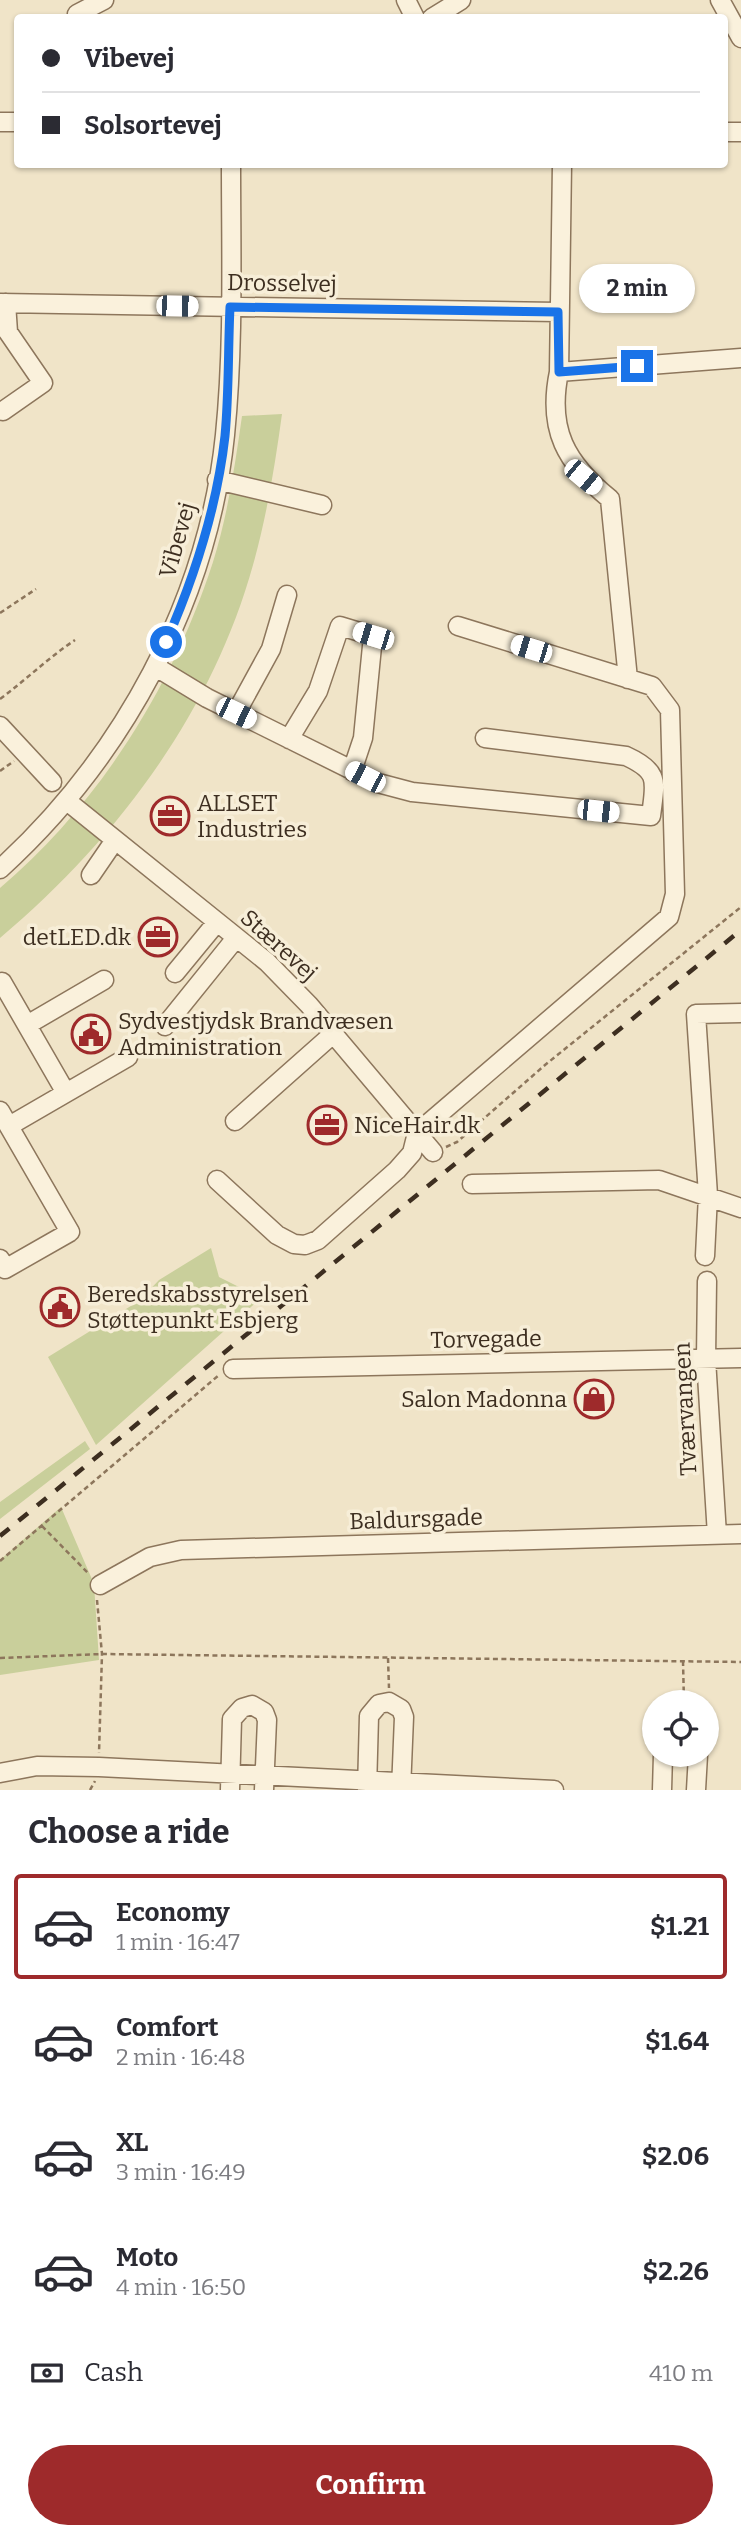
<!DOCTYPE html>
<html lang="en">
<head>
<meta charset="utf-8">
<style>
	:root { --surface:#fff; --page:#f7f7f7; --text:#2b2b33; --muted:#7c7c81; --line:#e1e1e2; --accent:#9e2a2b }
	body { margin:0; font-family:Bitter,serif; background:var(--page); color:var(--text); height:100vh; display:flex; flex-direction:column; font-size:26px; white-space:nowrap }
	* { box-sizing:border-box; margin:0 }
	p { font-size:23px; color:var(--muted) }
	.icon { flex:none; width:38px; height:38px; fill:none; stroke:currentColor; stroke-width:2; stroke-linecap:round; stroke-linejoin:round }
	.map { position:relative; height:1790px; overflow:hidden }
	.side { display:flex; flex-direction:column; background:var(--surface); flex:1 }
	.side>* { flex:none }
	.banner { position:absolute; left:14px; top:14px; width:714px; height:154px; border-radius:7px; box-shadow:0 2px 5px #0004; display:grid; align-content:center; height:154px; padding:0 28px; background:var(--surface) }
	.controls { position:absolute; left:642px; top:1690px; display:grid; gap:14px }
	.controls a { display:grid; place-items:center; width:77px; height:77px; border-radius:50%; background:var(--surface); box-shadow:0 2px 5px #0004; font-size:35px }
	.end { position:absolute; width:32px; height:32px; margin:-16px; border:9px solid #1a73e8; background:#fff; box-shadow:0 0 0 4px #fff }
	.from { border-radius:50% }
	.bubble { position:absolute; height:49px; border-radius:24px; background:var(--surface); box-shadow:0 2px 5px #0004; font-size:23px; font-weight:700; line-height:49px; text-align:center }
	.car { position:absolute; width:21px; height:42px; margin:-21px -10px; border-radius:9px; box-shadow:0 0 5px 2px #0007; background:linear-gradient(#fff 24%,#345 0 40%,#fff 0 76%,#345 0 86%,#fff 0) }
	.banner b { display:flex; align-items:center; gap:24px; height:66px; font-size:26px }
	.banner b+b { border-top:2px solid var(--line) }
	.banner i { width:18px; height:18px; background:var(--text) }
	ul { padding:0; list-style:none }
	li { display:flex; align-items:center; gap:21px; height:105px; margin:0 14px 10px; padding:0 14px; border:4px solid transparent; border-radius:7px }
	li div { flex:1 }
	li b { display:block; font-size:26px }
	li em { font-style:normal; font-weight:700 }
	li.selected { border-color:var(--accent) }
	li>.icon { width:63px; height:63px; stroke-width:1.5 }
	h2 { padding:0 28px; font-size:32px; line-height:84px }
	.pay { display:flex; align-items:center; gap:18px; height:77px; padding:0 28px; font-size:26px }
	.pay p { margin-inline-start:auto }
	.primary-button { display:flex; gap:14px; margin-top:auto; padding:14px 28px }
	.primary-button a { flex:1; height:80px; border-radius:42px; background:var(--accent); color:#fff; font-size:28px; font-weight:700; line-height:80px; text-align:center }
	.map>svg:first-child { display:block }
	.green { fill:#c9cf9b }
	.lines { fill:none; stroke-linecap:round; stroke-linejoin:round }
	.minor-casing { stroke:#8d765c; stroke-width:21 }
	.path { stroke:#8d765c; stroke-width:2.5; stroke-dasharray:5 3.5; stroke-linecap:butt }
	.minor { stroke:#faf1dc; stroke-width:18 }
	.rail { stroke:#3d2e20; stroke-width:4.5; stroke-dasharray:12 12; stroke-linecap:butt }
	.route { stroke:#1a73e8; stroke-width:9 }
	.labels { text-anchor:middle; stroke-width:7; stroke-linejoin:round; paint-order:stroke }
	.street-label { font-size:23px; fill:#3d2e20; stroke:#f7eed8 }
	.poi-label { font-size:23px; fill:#3d2e20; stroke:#f7eed8; text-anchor:start }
</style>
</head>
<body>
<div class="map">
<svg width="741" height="1790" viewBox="0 0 741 1790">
	<rect width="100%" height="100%" fill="#f0e4c8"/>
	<!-- green -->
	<path class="green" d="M282,414C275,465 267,515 253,565C212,713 116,840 0,938V888C99,804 173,686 213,562C228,514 235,465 242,416Z
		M211,1248L219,1277L261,1298L96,1445L48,1357L139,1301L159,1280Z
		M85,1441L90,1449L0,1519V1502Z
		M61,1507L94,1584L99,1660L0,1675V1560Z"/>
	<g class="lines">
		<defs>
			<path id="minor" d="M406,0L415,18
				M720,0L741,38
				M77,14L104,0
				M432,18L461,0
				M0,122H18
				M724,132H741
				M562,164L559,372C547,430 566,463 610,499L628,679
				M0,303L558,312
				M559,372L741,358
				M3,411L43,383L8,332L6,303
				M217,480L322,505
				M156,667L207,698L378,783L412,792L651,816C655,782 661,772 626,756L485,738
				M236,713L271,649L287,595
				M0,726L52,782
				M289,739L318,691L340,626L373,636L363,738L352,771
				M67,801L267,962L309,1005L433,1152
				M0,869C122,758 208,601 225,435C234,346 231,254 231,164
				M91,875L115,840
				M175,973L217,922
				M0,984L2,982L66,1093
				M27,1025L104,980
				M165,1026L236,938
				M0,1111L70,1232L5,1269L0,1259
				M235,1121L333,1034
				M9,1126L128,1057
				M217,1180L277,1235L294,1244L305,1245L318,1240L397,1170L412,1153L417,1133L669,917L675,894L670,710L652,686L458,626
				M472,1184L659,1180L741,1208
				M705,1256L708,1195L696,1014L741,1013
				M707,1281L706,1359L717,1535
				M233,1369L741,1358
				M100,1585L150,1557L181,1550L741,1534
				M0,1773L37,1766L99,1767L554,1790
				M230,1790L232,1719L242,1708L252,1705L264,1712L267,1720L264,1790
				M367,1790L369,1716L379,1704L389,1702L401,1709L404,1717L401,1790
				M662,1790L663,1755
				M696,1790L698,1755"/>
		</defs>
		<!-- minor casing -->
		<use href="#minor" class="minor-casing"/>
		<!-- path -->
		<path class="path" d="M0,613L36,589
			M0,699C27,679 48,658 75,640
			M0,771L14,761
			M446,1147L457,1142L545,1065L741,907
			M42,1526L89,1574
			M0,1561L219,1375
			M97,1600L102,1654L99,1753
			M0,1658L102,1654L741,1662
			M388,1658L389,1688
			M683,1661L684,1703
			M90,1790L95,1781"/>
		<!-- minor -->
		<use href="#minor" class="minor"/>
		<!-- rail -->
		<path class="rail" d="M0,1536L741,930"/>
	</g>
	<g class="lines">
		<!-- route -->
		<path class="route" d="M166,642C195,576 217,507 225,436C229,393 228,350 230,307L558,312L559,372L637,366"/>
	</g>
	<!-- icons -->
	<defs>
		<symbol id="office-ring" viewBox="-11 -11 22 22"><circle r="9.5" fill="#f7eed8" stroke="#9e2a2b" stroke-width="1.5"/><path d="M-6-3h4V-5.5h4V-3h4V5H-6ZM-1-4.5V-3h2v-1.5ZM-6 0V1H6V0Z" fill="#9e2a2b"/></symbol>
		<symbol id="civic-ring" viewBox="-11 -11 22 22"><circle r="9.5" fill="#f7eed8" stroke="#9e2a2b" stroke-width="1.5"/><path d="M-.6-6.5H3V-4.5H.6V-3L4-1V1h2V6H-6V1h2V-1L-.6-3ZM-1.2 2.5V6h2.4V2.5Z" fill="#9e2a2b"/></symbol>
		<symbol id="shop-ring" viewBox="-11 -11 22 22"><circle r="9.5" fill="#f7eed8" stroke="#9e2a2b" stroke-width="1.5"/><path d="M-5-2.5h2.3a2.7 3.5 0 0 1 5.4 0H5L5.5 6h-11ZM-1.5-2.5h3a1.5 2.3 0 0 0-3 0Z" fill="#9e2a2b"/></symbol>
	</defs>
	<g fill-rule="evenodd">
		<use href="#office-ring" x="148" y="794" width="44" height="44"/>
		<use href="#office-ring" x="136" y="915" width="44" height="44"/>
		<use href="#civic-ring" x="69" y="1012" width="44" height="44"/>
		<use href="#office-ring" x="305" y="1103" width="44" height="44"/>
		<use href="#civic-ring" x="38" y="1285" width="44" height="44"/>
		<use href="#shop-ring" x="572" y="1377" width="44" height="44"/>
	</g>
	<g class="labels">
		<!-- street labels -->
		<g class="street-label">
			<text transform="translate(282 283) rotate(1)" y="8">Drosselvej</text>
			<text transform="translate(177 540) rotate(-74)" y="8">Vibevej</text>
			<text transform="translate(279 945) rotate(42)" y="8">Stærevej</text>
			<text transform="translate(486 1339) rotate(-1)" y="8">Torvegade</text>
			<text transform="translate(685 1409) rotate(-93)" y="8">Tværvangen</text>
			<text transform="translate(416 1519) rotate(-2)" y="8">Baldursgade</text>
		</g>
		<!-- poi labels -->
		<g class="poi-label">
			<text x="197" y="811">ALLSET<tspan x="197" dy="26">Industries</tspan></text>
			<text x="131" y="945" text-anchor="end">detLED.dk</text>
			<text x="118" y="1029">Sydvestjydsk Brandvæsen<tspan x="118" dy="26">Administration</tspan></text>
			<text x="354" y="1133">NiceHair.dk</text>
			<text x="87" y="1302">Beredskabsstyrelsen<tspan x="87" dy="26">Støttepunkt Esbjerg</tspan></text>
			<text x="567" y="1407" text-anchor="end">Salon Madonna</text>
		</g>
	</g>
</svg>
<div class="controls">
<a><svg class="icon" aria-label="locate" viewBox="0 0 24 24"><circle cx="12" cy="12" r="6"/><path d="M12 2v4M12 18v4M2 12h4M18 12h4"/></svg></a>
</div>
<i class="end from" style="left:166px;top:642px"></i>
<i class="end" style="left:637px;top:366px"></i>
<div class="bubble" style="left:579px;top:264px;width:116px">2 min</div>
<i class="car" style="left:177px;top:306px;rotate:91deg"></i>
<i class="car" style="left:583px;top:477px;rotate:130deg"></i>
<i class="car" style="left:373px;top:636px;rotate:287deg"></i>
<i class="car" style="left:531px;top:649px;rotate:287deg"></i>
<i class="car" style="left:236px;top:713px;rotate:116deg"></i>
<i class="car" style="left:365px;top:777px;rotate:297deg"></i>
<i class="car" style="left:598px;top:811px;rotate:96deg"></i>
<div class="banner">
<b><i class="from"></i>Vibevej</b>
<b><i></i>Solsortevej</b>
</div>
</div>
<section class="side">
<h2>Choose a ride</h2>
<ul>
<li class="selected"><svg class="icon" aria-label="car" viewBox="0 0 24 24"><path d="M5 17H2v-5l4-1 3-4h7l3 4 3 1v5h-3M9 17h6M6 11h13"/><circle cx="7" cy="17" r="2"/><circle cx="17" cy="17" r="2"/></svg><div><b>Economy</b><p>1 min · 16:47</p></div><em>$1.21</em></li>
<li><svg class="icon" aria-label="car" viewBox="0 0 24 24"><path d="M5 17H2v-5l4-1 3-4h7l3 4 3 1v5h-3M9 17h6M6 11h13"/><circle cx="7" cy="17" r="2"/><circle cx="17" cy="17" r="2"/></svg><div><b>Comfort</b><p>2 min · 16:48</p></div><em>$1.64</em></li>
<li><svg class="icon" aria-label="car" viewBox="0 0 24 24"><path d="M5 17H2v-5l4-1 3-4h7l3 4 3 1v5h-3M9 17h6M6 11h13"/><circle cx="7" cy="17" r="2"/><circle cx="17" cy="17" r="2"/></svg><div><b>XL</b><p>3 min · 16:49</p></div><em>$2.06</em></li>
<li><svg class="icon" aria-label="car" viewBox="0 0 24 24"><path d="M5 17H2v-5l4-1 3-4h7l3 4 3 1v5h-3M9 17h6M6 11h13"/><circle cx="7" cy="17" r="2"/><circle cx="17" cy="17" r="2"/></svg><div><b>Moto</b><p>4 min · 16:50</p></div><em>$2.26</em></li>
</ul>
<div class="pay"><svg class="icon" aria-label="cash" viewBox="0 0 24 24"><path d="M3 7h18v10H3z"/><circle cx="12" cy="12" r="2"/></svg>Cash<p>410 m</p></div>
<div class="primary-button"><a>Confirm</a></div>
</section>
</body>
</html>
